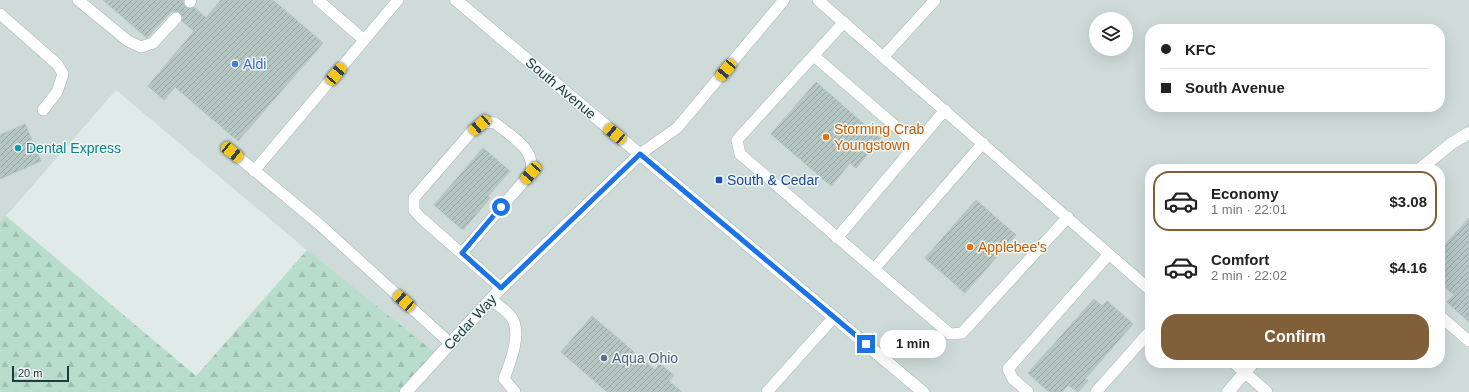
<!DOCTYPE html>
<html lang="en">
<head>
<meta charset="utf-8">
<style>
	:root { --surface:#fff; --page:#f2f2f2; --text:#222; --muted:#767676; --line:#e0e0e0; --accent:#815f38 }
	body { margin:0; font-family:Helvetica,sans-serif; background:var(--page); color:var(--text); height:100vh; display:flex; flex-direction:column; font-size:15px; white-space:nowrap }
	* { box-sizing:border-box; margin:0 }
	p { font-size:13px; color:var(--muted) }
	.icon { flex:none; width:22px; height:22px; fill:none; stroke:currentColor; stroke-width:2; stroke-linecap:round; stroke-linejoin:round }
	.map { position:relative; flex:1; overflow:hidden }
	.drawer { position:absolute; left:1145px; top:164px; width:300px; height:204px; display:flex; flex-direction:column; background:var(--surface); border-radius:16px; box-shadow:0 4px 16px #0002 }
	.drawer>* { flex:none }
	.banner { position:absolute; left:1145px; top:24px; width:300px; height:88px; border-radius:16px; box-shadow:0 4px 16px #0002; display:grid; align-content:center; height:88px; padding:0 16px; background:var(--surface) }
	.controls { position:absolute; left:1089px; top:12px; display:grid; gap:8px }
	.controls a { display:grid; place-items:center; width:44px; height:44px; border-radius:50%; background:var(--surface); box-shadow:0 4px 16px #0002; font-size:20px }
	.scale { position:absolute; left:12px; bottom:10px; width:57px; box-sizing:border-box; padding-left:4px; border:2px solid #203b3c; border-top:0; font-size:11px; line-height:14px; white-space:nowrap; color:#203b3c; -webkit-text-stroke:3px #f0f8f6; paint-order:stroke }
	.end { position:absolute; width:18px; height:18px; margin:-9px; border:5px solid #1a73e8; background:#fff; box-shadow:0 0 0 2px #fff }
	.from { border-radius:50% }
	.bubble { position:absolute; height:28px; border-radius:14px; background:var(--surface); box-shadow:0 4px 16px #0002; font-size:13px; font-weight:700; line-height:28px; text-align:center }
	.car { position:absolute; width:12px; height:24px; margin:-12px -6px; border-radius:5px; box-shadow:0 0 3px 1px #0007; background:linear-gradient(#f5c518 24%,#345 0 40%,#f5c518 0 76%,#345 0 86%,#f5c518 0) }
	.banner b { display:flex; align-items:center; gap:14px; height:38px; font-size:15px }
	.banner b+b { border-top:1px solid var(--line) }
	.banner i { width:10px; height:10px; background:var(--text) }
	ul { padding:7px 0 0; list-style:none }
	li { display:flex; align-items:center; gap:12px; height:60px; margin:0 8px 6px; padding:0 8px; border:2px solid transparent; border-radius:16px }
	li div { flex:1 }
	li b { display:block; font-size:15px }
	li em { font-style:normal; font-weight:700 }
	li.on { border-color:var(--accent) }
	li>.icon { width:36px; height:36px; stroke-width:1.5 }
	.button { display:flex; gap:8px; margin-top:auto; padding:8px 16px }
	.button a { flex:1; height:46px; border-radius:16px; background:var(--accent); color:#fff; font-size:16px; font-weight:700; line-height:46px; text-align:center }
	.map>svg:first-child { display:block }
	.built { fill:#cedbd9; fill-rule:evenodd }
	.forest { fill:url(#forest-firs) }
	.building { fill:url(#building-hatch); stroke:#b2c5c2 }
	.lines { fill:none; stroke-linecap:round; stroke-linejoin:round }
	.lane-casing { stroke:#a3b3b2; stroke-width:12 }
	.street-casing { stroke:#a3b3b2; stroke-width:13 }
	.secondary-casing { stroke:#9eb7b5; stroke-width:13 }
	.lane { stroke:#fff; stroke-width:11 }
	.street { stroke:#fff; stroke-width:12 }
	.secondary { stroke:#fff; stroke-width:12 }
	.route { stroke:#1a73e8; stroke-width:5 }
	.shop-dot { fill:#3f7fe0; stroke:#f0f8f6; stroke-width:1.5 }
	.food-dot { fill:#e8710a; stroke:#f0f8f6; stroke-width:1.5 }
	.culture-dot { fill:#0f9aa8; stroke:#f0f8f6; stroke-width:1.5 }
	.transit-dot { fill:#1a4fb4; stroke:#f0f8f6; stroke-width:1.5 }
	.service-dot { fill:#5c6f8a; stroke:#f0f8f6; stroke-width:1.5 }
	.labels { text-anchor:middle; stroke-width:3; stroke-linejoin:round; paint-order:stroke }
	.shop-label { font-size:14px; fill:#366cbe; stroke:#f0f8f6; text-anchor:start }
	.street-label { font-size:14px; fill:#203b3c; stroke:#f0f8f6 }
	.food-label { font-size:14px; fill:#c56008; stroke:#f0f8f6; text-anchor:start }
	.culture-label { font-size:14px; fill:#0d838f; stroke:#f0f8f6; text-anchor:start }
	.transit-label { font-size:14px; fill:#164399; stroke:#f0f8f6; text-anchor:start }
	.service-label { font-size:14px; fill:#4e5e75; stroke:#f0f8f6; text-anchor:start }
</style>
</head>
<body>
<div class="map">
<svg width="1469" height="392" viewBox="0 0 1469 392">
	<defs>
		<pattern id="forest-firs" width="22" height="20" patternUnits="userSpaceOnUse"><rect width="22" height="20" fill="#b8ddcc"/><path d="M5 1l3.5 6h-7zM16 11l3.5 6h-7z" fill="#9ebfb0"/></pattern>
		<pattern id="building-hatch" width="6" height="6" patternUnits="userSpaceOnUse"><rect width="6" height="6" fill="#b5c6c3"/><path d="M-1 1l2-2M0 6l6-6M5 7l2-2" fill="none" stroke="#93a2a0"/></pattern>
	</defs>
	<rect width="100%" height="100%" fill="#e0ebe9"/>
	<!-- built -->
	<path class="built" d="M0,0H1469V392H406L315,257L116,90L0,223ZM1096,19H1126V49H1096ZM1150,29H1440V107H1150ZM1150,169H1440V363H1150Z"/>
	<!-- forest -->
	<path class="forest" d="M6,216L196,376L307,250L439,356L406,392H0V223Z"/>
	<!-- building -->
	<path class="building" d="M103,0H183L184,6L187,8L194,7L206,18L221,0H273L323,43L238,141L175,87L164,100L148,86L194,31L182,21L181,13L177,11L171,12L147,38Z
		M816,82L881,139L856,168L850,163L831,186L771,134Z
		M25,124L41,161L0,179V135Z
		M483,148L510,171L488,196L490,198L463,230L434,205Z
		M976,200L1016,235L965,293L925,258Z
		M1469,218V322L1447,302L1454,295L1440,283V250Z
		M1094,299L1102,306L1107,301L1133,324L1085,379L1088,381L1078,392L1068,385L1062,392H1049L1028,373Z
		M592,316L655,370L660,364L674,375L669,381L682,392H607L561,352Z"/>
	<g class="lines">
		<defs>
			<path id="lane" d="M78,0L128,41L141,47L153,43L176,18
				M318,0L364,40
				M818,0L1150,290
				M190,2L191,0
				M0,14L57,64L63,74L57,92L43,110
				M844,22L737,140L740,154L950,334L962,333L1068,217
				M814,56L916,144
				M884,56L935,0
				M232,152L319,224L450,343
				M640,154L677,128L784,0
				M254,171L398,0
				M837,238L945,110
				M462,253L531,173C536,149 511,136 495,123C485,121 479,125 472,131L414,198V210L421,218L501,288
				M874,269L983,143
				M491,299C497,305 508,311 512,318C522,334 510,363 504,379L515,392
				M1440,316L1469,341
				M1234,363L1267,392
				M767,392L834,317
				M1028,392L1013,379L1008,369L1109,254
				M1096,392L1150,331"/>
			<path id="street" d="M1420,169L1452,143L1469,133
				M406,392L501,288L640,154
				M1228,392L1253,363"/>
			<path id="secondary" d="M456,0L923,392"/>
		</defs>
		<!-- lane casing -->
		<use href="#lane" class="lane-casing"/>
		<!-- street casing -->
		<use href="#street" class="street-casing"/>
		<!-- secondary casing -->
		<use href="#secondary" class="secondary-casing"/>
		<!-- lane -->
		<use href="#lane" class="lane"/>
		<!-- street -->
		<use href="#street" class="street"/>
		<!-- secondary -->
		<use href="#secondary" class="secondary"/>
	</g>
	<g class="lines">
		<!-- route -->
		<path class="route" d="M501,207L462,253L501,288L640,154L866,344"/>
	</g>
	<!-- markers -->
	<circle class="shop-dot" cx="235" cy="64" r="4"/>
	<g class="food-dot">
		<circle cx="826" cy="137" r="4"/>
		<circle cx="970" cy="247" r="4"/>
	</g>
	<circle class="culture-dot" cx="18" cy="148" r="4"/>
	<rect class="transit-dot" x="715" y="176" width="8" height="8" rx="2"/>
	<circle class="service-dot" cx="604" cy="358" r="4"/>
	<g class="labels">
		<!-- shop labels -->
		<g class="shop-label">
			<text x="243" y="69">Aldi</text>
		</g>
		<!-- street labels -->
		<g class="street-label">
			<text transform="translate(561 88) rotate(40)" y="5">South Avenue</text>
			<text transform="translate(470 322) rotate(-47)" y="5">Cedar Way</text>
		</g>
		<!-- food labels -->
		<g class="food-label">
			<text x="834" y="134">Storming Crab<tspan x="834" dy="16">Youngstown</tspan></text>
			<text x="978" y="252">Applebee's</text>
		</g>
		<!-- culture labels -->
		<g class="culture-label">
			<text x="26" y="153">Dental Express</text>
		</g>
		<!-- transit labels -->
		<g class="transit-label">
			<text x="727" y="185">South &amp; Cedar</text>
		</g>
		<!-- service labels -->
		<g class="service-label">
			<text x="612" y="363">Aqua Ohio</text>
		</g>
	</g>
</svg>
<div class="controls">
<a><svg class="icon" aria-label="layers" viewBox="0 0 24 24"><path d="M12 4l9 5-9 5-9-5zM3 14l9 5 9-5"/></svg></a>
</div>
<div class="scale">20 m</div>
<i class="end from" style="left:501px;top:207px"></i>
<i class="end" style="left:866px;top:344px"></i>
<div class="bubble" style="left:880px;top:330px;width:66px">1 min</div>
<i class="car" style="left:726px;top:70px;rotate:220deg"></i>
<i class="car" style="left:336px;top:74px;rotate:40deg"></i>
<i class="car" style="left:480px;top:125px;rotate:230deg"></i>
<i class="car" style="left:615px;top:134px;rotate:310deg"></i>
<i class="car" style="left:232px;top:152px;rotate:129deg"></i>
<i class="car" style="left:531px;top:173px;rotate:221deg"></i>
<i class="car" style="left:404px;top:301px;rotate:312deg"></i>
<div class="banner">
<b><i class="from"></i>KFC</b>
<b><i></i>South Avenue</b>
</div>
<section class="drawer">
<ul>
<li class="on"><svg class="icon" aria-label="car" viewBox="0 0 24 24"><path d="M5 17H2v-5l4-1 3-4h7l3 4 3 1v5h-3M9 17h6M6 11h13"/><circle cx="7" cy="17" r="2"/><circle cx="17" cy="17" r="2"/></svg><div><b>Economy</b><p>1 min · 22:01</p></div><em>$3.08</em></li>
<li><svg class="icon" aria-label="car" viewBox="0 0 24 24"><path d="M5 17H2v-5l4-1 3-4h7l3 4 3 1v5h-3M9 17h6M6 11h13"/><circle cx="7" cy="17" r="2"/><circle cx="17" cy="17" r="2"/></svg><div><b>Comfort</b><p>2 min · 22:02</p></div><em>$4.16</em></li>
</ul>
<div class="button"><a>Confirm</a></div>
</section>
</div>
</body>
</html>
